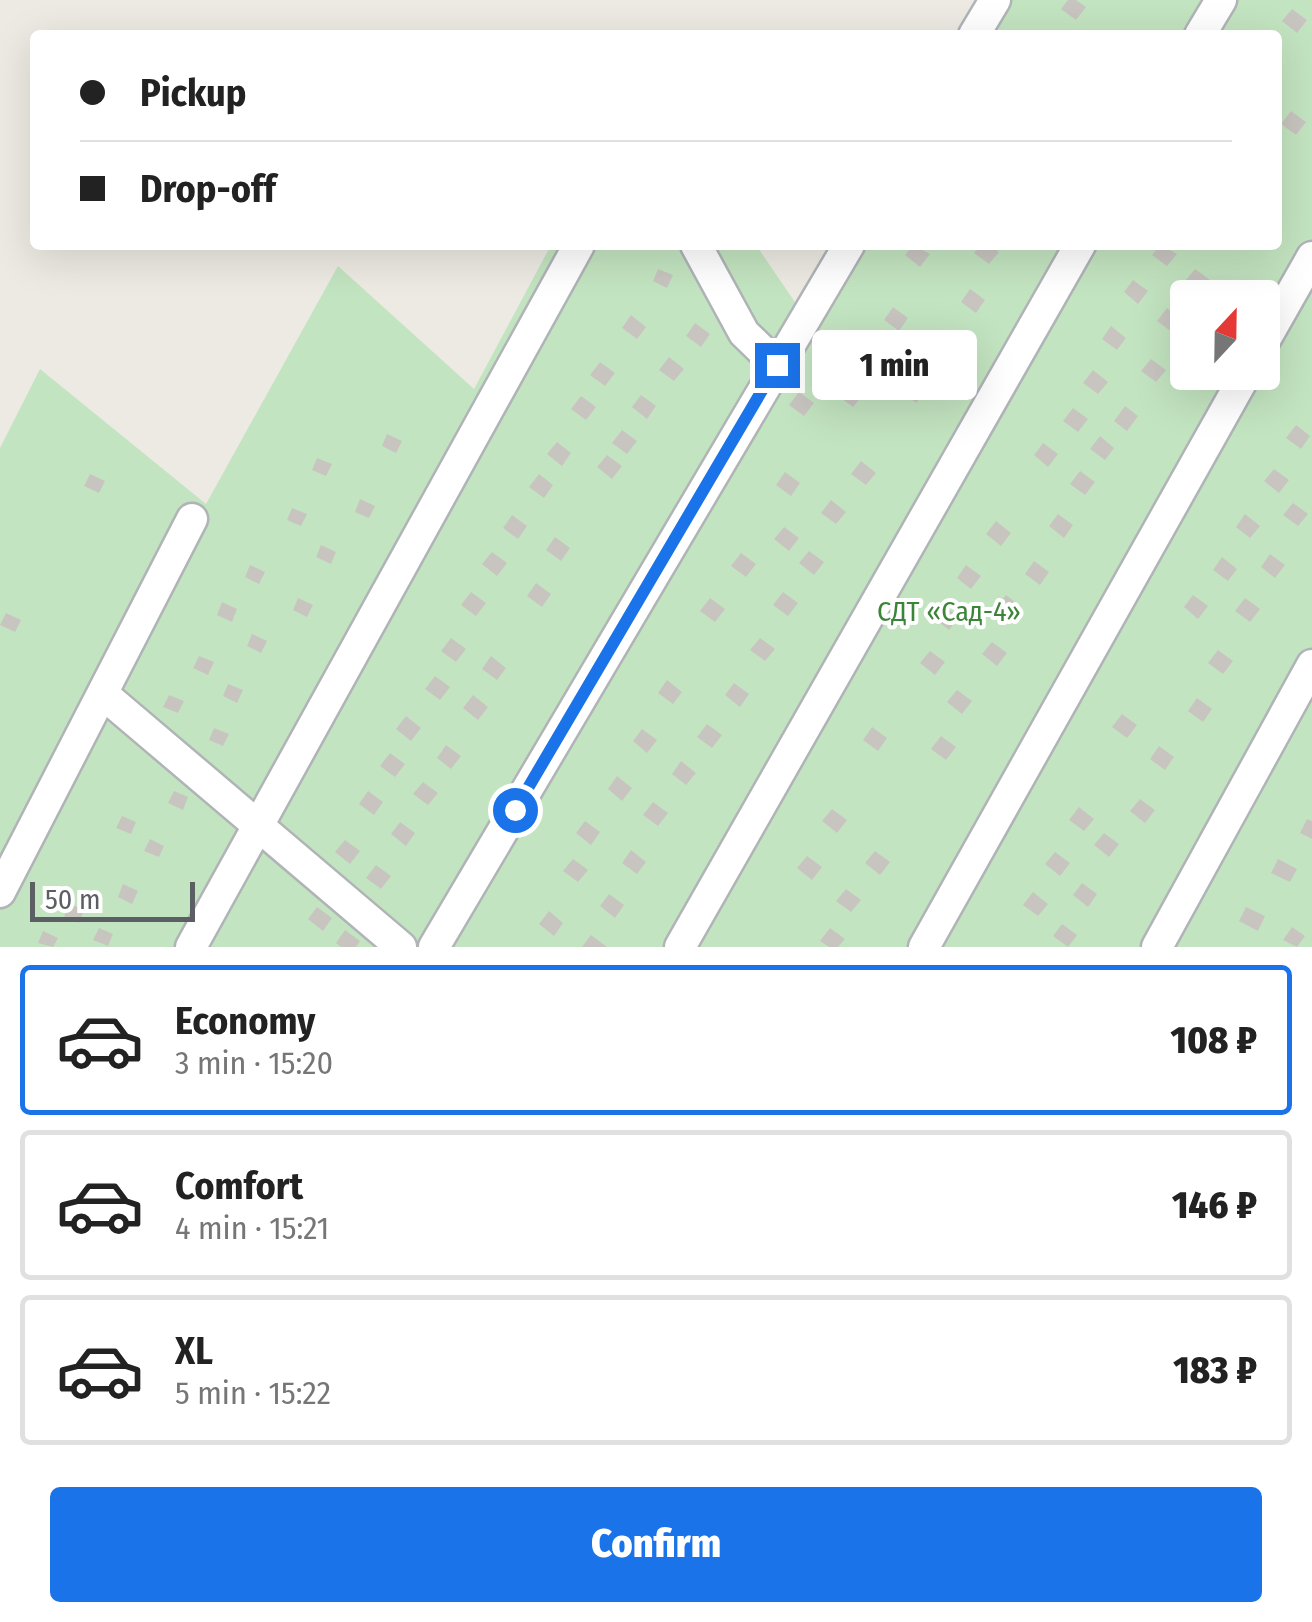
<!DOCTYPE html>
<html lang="en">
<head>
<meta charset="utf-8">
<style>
	:root { --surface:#fff; --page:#f2f2f2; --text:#222; --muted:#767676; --line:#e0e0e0; --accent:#1a73e8 }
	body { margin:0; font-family:"Fira Sans Condensed",sans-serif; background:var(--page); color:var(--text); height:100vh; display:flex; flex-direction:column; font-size:38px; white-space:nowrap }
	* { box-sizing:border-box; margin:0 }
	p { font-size:32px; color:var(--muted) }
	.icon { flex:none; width:55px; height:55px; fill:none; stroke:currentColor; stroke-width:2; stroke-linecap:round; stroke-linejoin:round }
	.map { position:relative; height:947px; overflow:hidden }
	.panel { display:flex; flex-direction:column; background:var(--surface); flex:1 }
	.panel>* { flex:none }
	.hud { position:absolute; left:30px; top:30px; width:1252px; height:220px; border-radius:10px; box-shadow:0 10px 40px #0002; display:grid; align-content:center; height:220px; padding:0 50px; background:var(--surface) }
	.needle { width:65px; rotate:22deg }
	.controls { position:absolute; left:1170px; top:280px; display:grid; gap:20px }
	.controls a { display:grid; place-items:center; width:110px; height:110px; border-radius:10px; background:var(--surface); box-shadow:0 10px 40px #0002; font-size:50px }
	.scale { position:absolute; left:30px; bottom:25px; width:165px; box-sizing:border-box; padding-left:10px; border:5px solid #5b5f63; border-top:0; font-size:28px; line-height:35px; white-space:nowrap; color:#5b5f63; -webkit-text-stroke:8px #fff; paint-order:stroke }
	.end { position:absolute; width:45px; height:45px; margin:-22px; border:12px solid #1a73e8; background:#fff; box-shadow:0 0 0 5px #fff }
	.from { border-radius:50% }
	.bubble { position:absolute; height:70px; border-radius:10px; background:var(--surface); box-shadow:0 10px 40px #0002; font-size:32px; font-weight:800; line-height:70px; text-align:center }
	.hud b { display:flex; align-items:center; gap:35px; height:95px; font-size:38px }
	.hud b+b { border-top:2px solid var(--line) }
	.hud i { width:25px; height:25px; background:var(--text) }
	ul { padding:18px 0 0; list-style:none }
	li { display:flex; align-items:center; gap:30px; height:150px; margin:0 20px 15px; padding:0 30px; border:5px solid var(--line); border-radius:10px }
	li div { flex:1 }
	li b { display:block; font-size:38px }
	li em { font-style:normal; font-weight:800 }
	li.current { border-color:var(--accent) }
	li>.icon { width:90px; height:90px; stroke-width:1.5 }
	.button { display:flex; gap:20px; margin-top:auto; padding:20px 50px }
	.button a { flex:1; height:115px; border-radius:10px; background:var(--accent); color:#fff; font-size:40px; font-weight:800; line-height:115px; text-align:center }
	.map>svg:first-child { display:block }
	.green { fill:#c3e4c0; fill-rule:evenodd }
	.building { fill:#c8c5c0 }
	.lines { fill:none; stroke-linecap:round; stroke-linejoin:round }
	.minor-casing { stroke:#b0b4b7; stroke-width:35 }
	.minor { stroke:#fff; stroke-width:30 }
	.route { stroke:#1a73e8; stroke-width:12 }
	.labels { text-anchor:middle; stroke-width:8; stroke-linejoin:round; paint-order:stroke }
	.park-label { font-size:28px; fill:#3c8538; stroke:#fff }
</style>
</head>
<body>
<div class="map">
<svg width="1312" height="947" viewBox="0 0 1312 947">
	<rect width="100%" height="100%" fill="#edeae3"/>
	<!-- green -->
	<path class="green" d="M979,0H1312V947H0V448L40,369L206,504L338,266L474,389L551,245H756L799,308L836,245H1278V35H959ZM1188,298H1262V372H1188Z"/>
	<!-- building -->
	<path class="building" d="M1068,0H1076L1086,7L1076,20L1061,9Z
		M1292,9L1307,20L1297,33L1282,21Z
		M1291,111L1306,122L1296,135L1281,124Z
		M913,245L930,254L920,267L905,255Z
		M980,245H990L999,252L989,264L974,253Z
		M1160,245L1177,254L1167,266L1152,255Z
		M658,269L673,275L667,288L653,281Z
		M1195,269L1210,280L1200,293L1185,281Z
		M1133,280L1148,291L1138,304L1124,292Z
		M970,289L985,300L976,313L961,302Z
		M893,307L908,318L899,331L884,320Z
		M1167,308L1182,319L1172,332L1157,321Z
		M631,315L646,327L637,339L622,328Z
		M695,323L710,334L701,347L686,336Z
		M1111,326L1126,338L1117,350L1102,339Z
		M932,334L947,346L937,358L923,347Z
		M669,357L684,369L674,381L659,370Z
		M1151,359L1166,370L1156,382L1141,371Z
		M600,362L615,373L605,386L590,375Z
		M1093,370L1108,382L1098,394L1083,383Z
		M911,379L926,391L916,403L902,392Z
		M848,384L863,395L853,407L838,396Z
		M799,392L814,403L804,416L789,405Z
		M641,395L656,406L647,419L632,407Z
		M581,396L596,407L586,420L571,409Z
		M1125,406L1138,416L1127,431L1114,421Z
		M1073,408L1088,419L1078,432L1063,421Z
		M1296,425L1310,436L1301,449L1286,438Z
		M622,430L637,441L627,454L612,443Z
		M387,434L402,441L396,453L382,446Z
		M1100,436L1114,448L1105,460L1090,449Z
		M557,442L571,453L562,466L547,454Z
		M1043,443L1058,454L1048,467L1034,455Z
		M607,455L622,466L612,479L597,467Z
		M317,458L332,464L326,476L312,470Z
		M861,461L876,473L866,485L851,474Z
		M1274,469L1289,480L1279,493L1264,481Z
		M1080,471L1095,482L1085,495L1070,484Z
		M785,472L800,483L791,496L776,485Z
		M90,474L105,481L99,493L84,486Z
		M539,474L553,485L544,498L529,487Z
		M360,499L375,506L369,518L355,512Z
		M831,500L846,512L836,524L821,513Z
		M1293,503L1308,514L1298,526L1283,515Z
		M292,508L307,514L301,526L287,520Z
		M1058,514L1073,525L1064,538L1049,526Z
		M1245,514L1260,526L1250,538L1236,527Z
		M512,515L527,526L518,539L503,528Z
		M996,521L1011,533L1001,546L986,534Z
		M784,527L799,538L789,551L774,539Z
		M555,537L570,548L561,561L546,550Z
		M321,545L336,552L331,564L316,557Z
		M809,551L824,562L814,575L799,563Z
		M492,552L507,563L497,576L482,564Z
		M741,553L756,564L746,577L731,566Z
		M1270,554L1285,565L1275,578L1261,567Z
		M1222,557L1237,569L1228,581L1213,570Z
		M1034,561L1049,572L1040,585L1025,574Z
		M250,565L265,572L259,584L245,577Z
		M966,565L981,576L971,589L957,578Z
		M536,583L551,594L542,607L527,596Z
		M471,592L486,603L476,616L461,605Z
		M783,592L798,603L788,616L773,605Z
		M1006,595L1021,607L1011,619L996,608Z
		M1193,595L1208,606L1198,619L1184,607Z
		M298,598L313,605L307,617L293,610Z
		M710,598L725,609L715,622L700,611Z
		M1245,598L1260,609L1250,622L1235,611Z
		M222,602L237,609L232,622L217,615Z
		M944,606L959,617L949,630L934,618Z
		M6,613L21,620L15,632L0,625Z
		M252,634L267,641L261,653L247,646Z
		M451,638L466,649L456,662L441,651Z
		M760,638L775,649L765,661L750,650Z
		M992,642L1007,653L997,666L982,654Z
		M1218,650L1233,661L1223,674L1208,663Z
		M930,651L945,662L935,675L920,663Z
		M199,656L214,662L208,675L193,668Z
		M491,656L506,668L497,680L482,669Z
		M435,676L450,687L440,700L425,689Z
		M667,680L682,692L673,704L658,693Z
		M734,683L749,694L740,707L725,695Z
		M228,684L243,690L237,703L223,696Z
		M957,690L972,701L962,714L947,702Z
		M169,695L184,701L178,713L163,707Z
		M473,695L488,707L478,720L463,708Z
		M1197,698L1212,709L1203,722L1188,711Z
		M1122,714L1137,725L1127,738L1112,727Z
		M406,716L421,728L411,741L396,729Z
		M707,724L722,735L712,748L697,737Z
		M872,727L887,738L878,751L863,740Z
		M214,728L229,734L223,746L209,740Z
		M642,729L657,740L647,753L633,741Z
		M941,736L956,747L946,760L931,749Z
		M446,745L461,756L451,769L437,758Z
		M1159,746L1174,757L1165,770L1150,759Z
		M390,753L405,764L395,777L380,766Z
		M681,761L696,773L686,785L672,774Z
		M617,776L632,788L622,801L608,789Z
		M423,782L438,793L428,805L413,794Z
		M174,791L188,797L183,810L168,803Z
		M368,791L383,802L374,815L359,804Z
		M1140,799L1155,810L1145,823L1130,811Z
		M653,802L668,813L658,826L643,815Z
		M1079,807L1094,819L1084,831L1069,820Z
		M832,809L847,820L837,833L822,821Z
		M122,816L136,822L131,834L116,828Z
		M1307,819L1312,821V839L1300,833Z
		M585,821L600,832L591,845L576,833Z
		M400,822L415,833L406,846L391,834Z
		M1104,833L1119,844L1109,857L1094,845Z
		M150,839L164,846L159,857L144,851Z
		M345,840L360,851L350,864L335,852Z
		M631,850L646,862L637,874L622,863Z
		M875,851L890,862L880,875L865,863Z
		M1055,852L1070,863L1060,876L1045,864Z
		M807,856L822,867L812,880L797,868Z
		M573,859L588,870L578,882L563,871Z
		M1278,859L1297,869L1290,882L1271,873Z
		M376,865L391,876L381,889L366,878Z
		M1082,883L1097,894L1088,907L1073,895Z
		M123,884L138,891L132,904L118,897Z
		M846,889L861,900L851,912L836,901Z
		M1033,892L1048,904L1038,916L1023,905Z
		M609,894L624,905L615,918L600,906Z
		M70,904L84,910L79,923L64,916Z
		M317,907L332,918L323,931L308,919Z
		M1246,907L1265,916L1258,931L1239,921Z
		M549,911L563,923L554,936L539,924Z
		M1062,924L1077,935L1068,947L1053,936Z
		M1292,927L1305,936L1297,947L1283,940Z
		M99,928L113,934L108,946L93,940Z
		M830,928L845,939L838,947H829L820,941Z
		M345,930L360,941L356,947H341L336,943Z
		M43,931L58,938L53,947L38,943Z
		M591,935L607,947H582Z"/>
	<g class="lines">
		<defs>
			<path id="minor" d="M974,35L995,0
				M1200,35L1221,0
				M696,245L744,333L777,365
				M1262,345L1312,257
				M103,694L401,947
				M0,892L192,519
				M191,947L579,245
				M434,947L849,245
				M680,947L1080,245
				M924,947L1247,372
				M1157,947L1312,665"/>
		</defs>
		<!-- minor casing -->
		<use href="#minor" class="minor-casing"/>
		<!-- minor -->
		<use href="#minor" class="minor"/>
	</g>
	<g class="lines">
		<!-- route -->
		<path class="route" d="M515,810L777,365"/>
	</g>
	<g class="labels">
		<!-- park labels -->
		<g class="park-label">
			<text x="949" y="621">СДТ «Сад-4»</text>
		</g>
	</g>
</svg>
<div class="controls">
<a><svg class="needle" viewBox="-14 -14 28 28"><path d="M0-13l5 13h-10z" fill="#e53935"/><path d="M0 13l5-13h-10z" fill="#767676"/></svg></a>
</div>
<div class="scale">50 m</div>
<i class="end from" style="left:515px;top:810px"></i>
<i class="end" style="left:777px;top:365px"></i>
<div class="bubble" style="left:812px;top:330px;width:165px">1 min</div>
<div class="hud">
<b><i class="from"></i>Pickup</b>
<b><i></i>Drop-off</b>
</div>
</div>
<section class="panel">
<ul>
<li class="current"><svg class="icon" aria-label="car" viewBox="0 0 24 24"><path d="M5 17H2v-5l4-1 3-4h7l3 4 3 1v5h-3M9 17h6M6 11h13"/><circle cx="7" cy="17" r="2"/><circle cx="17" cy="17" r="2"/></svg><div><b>Economy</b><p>3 min · 15:20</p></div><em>108 ₽</em></li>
<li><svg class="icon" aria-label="car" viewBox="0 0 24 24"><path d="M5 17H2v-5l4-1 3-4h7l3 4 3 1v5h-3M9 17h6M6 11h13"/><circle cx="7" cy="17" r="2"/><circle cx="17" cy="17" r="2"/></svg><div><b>Comfort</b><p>4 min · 15:21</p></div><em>146 ₽</em></li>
<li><svg class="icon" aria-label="car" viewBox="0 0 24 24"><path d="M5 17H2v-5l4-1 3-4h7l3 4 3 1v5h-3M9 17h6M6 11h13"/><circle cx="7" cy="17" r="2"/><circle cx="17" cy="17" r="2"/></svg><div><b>XL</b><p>5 min · 15:22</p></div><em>183 ₽</em></li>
</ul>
<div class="button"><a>Confirm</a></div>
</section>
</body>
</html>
